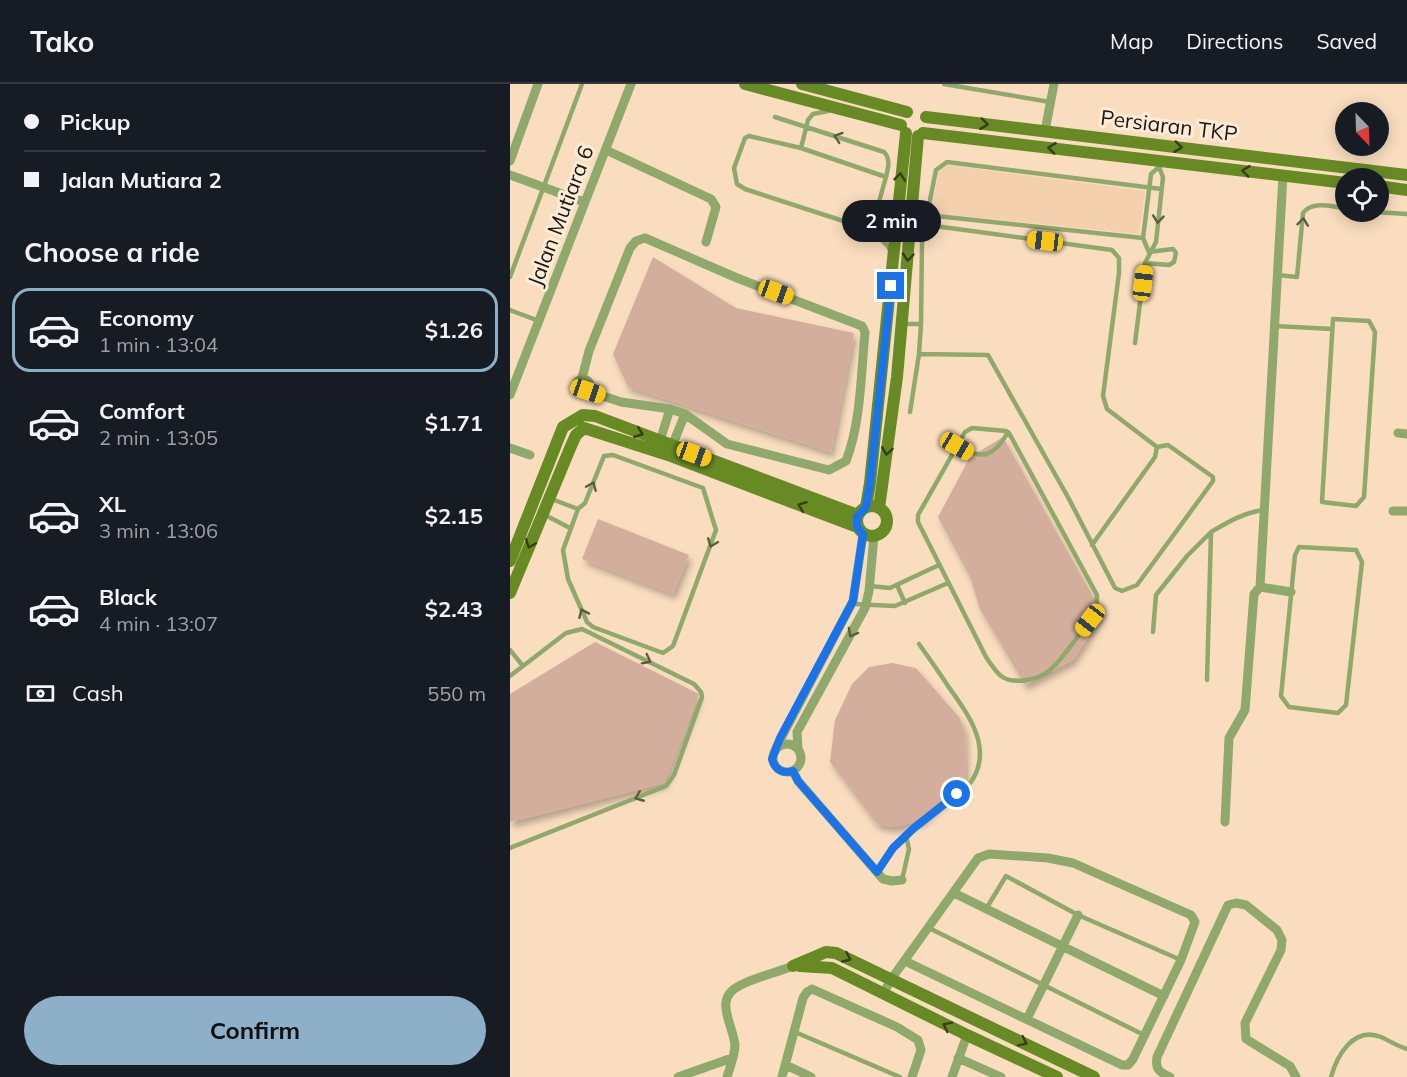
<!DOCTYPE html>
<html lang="en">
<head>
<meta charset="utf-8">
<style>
	:root { --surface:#171b24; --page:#242831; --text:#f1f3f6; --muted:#9ea1a6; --line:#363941; --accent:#8eafc8 }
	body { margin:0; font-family:Mulish,sans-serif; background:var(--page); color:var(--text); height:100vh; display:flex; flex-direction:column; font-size:22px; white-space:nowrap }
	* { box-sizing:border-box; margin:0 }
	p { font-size:20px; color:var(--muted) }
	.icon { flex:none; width:33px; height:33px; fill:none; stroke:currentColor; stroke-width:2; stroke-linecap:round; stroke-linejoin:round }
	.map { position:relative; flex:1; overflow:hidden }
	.drawer { display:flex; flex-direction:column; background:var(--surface); width:510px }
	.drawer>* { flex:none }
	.guide { display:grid; align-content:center; height:132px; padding:0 24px; background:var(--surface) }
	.needle { width:39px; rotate:157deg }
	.tools { position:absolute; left:825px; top:18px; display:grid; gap:12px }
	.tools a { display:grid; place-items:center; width:54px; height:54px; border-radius:50%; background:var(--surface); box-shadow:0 3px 15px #0003; font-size:30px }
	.end { position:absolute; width:27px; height:27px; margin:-14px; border:8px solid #1a73e8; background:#fff; box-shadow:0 0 0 3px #fff }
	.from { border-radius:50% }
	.bubble { position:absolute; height:42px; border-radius:21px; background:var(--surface); box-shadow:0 3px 15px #0003; font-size:20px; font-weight:700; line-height:42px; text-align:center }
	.car { position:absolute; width:18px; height:36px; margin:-18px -9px; border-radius:8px; box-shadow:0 0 4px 2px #0007; background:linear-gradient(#f5c518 24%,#345 0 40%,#f5c518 0 76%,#345 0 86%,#f5c518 0) }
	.guide b { display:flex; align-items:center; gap:21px; height:57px; font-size:22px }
	.guide b+b { border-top:2px solid var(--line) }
	.guide i { width:15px; height:15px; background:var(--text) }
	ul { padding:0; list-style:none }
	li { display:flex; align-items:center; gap:18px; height:84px; margin:0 12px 9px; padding:0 12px; border:3px solid transparent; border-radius:18px }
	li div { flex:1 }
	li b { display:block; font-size:22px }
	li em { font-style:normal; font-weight:700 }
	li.current { border-color:var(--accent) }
	li>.icon { width:54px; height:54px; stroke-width:1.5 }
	h2 { padding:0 24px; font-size:27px; line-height:72px }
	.pay { display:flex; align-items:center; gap:15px; height:66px; padding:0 24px; font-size:22px }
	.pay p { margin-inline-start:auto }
	.action { display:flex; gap:12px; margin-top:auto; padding:12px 24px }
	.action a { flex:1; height:69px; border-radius:36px; background:var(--accent); color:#111; font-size:24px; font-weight:700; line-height:69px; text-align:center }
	header { display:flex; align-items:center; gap:36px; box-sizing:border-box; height:84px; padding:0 30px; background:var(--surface); border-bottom:2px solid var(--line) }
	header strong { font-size:28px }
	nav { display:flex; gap:33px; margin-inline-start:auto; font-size:21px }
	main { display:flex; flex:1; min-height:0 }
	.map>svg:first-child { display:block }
	.built { fill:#f4d0ae }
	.building { fill:#d4ae9c; filter:url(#shadow) }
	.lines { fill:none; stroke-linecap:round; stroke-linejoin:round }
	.lane { stroke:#8fa86c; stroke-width:4.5 }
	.street { stroke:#8fa86c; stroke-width:9 }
	.secondary { stroke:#678a25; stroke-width:12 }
	.oneway { stroke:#383e13 }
	.oneway2 { stroke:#575e3b }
	.route { stroke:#1a73e8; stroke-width:8 }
	.labels { text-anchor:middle; stroke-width:6; stroke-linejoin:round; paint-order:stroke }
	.street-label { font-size:21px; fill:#1f150a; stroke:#feecda }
</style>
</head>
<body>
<header>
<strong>Tako</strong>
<nav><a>Map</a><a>Directions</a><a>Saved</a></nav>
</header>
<main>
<section class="drawer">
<div class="guide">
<b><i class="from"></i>Pickup</b>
<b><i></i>Jalan Mutiara 2</b>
</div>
<h2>Choose a ride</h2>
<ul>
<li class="current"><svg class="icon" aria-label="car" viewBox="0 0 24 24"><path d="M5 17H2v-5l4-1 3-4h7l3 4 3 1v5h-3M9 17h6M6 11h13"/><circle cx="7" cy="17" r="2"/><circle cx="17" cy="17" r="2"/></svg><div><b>Economy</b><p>1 min · 13:04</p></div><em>$1.26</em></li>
<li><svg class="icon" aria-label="car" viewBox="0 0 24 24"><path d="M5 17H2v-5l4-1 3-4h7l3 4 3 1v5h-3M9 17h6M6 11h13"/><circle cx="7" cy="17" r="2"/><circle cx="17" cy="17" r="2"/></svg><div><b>Comfort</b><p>2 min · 13:05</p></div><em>$1.71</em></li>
<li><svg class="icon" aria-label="car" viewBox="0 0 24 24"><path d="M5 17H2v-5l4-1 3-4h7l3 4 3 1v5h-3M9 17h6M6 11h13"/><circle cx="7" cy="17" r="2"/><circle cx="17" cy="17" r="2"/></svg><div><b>XL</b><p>3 min · 13:06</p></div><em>$2.15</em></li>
<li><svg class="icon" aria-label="car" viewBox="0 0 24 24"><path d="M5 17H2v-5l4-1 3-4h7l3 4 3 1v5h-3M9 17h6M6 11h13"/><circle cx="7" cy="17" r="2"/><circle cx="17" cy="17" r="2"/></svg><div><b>Black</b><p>4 min · 13:07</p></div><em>$2.43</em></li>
</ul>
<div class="pay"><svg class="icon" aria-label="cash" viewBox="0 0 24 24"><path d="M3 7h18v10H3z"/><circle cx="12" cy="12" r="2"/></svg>Cash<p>550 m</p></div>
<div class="action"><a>Confirm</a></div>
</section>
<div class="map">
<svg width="897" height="993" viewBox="0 0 897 993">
	<defs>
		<filter id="shadow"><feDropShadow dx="3" dy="5.5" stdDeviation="3" flood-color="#0004"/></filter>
	</defs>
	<rect width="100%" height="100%" fill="#faddbf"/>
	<!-- built -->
	<path class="built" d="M437,81L635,107L629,150L421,129L429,87Z"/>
	<!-- building -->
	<path class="building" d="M143,173L226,224L344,249L321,368L118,303L103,270Z
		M493,353L593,530L563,576L515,601L470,525L460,493L428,433L460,373Z
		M88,435L179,471L163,510L72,475Z
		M85,558L189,610L154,699L0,738V610Z
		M382,579L406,584L449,633L455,647L456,697L411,737L382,743L367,740L320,678L325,636L342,600L359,583Z"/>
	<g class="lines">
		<!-- lane -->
		<path class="lane" d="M434,0L540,18
			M265,33L374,68C381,75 378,84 376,93
			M239,52L291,64L376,93L361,146L235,105L227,100L224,84L235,54Z
			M291,64L298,36L303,30L318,27
			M865,128L897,130
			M633,154L417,131L426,86L437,78L651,105
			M380,166L377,161L361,146L372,145L384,133
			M635,179L659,181L664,178L666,169L663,165L639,168
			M768,191L787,193L793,129C802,116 821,123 836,124
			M0,193L72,0
			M0,226L29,237
			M823,235L859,237L865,248L854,413L846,422L812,418Z
			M394,240H411L412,158L416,148L425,142L602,166L609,174V189L593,312L597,325L647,363L658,361L703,393V397L627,501L612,507L605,504L559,415L478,271L409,270L411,240
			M765,242L822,245
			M625,259L635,179L646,158L653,93L649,83L641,90L633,154L639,168
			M400,328L409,270
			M462,344L496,347L499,349L587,511L586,525L583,531C574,544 550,578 539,587C528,596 503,601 491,592C485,587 480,579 476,573L408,438V431L455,348Z
			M447,362C472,376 483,374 498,348
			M39,414L68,425L75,419L94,372L103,371L193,404L206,446L163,562L153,569L83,543L77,538L58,495L53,466L68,425
			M33,430L60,444
			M582,461L645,373L647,363
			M789,463L846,466L852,478L836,621L828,629L779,623L771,612L785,471Z
			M387,501L395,519
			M360,502L380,504L429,481
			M342,520L385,522L438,499
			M643,548L646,511L677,472L701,448
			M0,566L13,582
			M0,592L56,549L72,545L184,600L191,608L192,613L164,691L156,702L0,764
			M697,596L701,448C718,438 733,429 753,426
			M396,752L461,698C484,664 458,630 438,602C429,588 419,574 409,560
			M367,787L383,764L396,752L399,765L392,796
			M476,825L496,792L568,831L671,876
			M419,844L634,951
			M285,948L390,993
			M821,993C827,972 843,942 871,953C880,957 887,962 897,965"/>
		<!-- street -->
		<path class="street" d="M535,47L544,0
			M96,66L201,115L206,123L196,158
			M0,77L28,0
			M0,91L74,118
			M401,130L417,131
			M72,294L79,267L120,164L126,157L135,154L227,194L352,242L355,248C351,289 351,339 336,377L319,386L217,360L175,330L160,325L111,318L78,307
			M66 302a7 7 0 1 1 14 0a7 7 0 1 1-14 0Z
			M0,311L121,0
			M888,349L897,350
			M149,360L160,325
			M0,364L20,371
			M160,367L175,330
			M883,427H897
			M750,503L781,508
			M263 674a14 14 0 1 1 28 0a14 14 0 1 1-28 0Z
			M266,664L343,517L353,450
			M288,664L287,648L355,524L359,507L364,452
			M283,687L288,697L373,795L382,797L392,796
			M715,738L719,654L735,626L744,510L750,503L773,91
			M444,809L654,912
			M373,910L382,894L468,774L479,770L538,774L563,779L681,831L685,838L671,876L623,975L618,981H612L395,877
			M517,935L568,831
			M448,974L491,993
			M276,981L301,993
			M168,993L222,974
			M217,993C220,983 225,971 225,961C223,940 203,915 229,902C246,893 265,889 283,882
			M272,993L293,914L297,908L302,905L387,943L408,956L411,966L402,993
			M442,993L457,951
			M660,993C649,988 645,985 647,973L718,821L726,819L736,821L767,846L772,856L771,866L735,939L736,955L780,982L786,993"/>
		<!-- secondary -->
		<path class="secondary" d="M235,0L391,41
			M292,0L397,28
			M416,33L897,91
			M413,49L836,99
			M868,102L897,106
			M347 437a15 15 0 1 1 30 0a15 15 0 1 1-30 0Z
			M356,423L360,399L396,49
			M369,424L387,293L408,52
			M0,477L53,343L73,331L85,332L348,431
			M0,509L61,362L66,351L74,344L158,371L347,443
			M283,882L316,868L326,869L584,993
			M290,882L322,884L457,951L547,993"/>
	</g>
	<!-- one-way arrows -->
	<defs><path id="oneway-chevron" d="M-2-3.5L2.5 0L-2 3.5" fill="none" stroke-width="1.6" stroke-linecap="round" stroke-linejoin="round" transform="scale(1.5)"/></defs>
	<g class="oneway">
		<use href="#oneway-chevron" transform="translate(474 40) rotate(7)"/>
		<use href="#oneway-chevron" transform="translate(668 63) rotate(7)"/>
		<use href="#oneway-chevron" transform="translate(542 64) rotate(-173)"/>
		<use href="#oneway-chevron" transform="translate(736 87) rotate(-173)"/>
		<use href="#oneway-chevron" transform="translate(390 93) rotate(-84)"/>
		<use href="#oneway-chevron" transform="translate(398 173) rotate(95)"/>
		<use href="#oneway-chevron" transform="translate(129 349) rotate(22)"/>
		<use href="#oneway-chevron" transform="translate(377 367) rotate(98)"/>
		<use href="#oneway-chevron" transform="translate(292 422) rotate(-159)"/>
		<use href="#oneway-chevron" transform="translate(20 460) rotate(112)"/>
		<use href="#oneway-chevron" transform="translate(337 874) rotate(24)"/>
		<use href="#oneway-chevron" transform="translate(437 942) rotate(-154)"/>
		<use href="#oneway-chevron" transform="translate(513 958) rotate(26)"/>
	</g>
	<g class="oneway2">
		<use href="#oneway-chevron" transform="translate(328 53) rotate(-162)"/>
		<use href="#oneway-chevron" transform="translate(648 135) rotate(96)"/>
		<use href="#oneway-chevron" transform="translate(793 138) rotate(-83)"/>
		<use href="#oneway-chevron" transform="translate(82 402) rotate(-67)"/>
		<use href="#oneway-chevron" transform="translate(202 459) rotate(111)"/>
		<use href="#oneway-chevron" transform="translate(73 529) rotate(-114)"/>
		<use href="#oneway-chevron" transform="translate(342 549) rotate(119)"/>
		<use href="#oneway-chevron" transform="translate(137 576) rotate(27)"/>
		<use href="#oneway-chevron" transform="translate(129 713) rotate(158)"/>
	</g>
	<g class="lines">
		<!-- route -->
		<path class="route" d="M381,202L360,399L356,423L347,433V443L353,450L343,517L270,654L262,675C265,686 273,690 283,687L288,697L367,788L383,764L404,744L447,710"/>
	</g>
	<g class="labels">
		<!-- street labels -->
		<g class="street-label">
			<text transform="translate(659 42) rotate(7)" y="7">Persiaran TKP</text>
			<text transform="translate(51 132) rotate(-69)" y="7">Jalan Mutiara 6</text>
		</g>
	</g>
</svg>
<div class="tools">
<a><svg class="needle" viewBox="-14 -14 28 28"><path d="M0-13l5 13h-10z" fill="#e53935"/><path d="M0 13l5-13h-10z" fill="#9ea1a6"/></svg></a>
<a><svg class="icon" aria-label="locate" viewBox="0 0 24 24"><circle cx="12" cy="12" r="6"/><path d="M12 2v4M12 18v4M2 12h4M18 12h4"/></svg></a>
</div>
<i class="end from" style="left:447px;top:710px"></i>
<i class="end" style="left:381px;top:202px"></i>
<div class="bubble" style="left:332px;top:116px;width:99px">2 min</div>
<i class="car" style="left:535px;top:157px;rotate:277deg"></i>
<i class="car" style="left:633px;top:199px;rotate:7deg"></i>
<i class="car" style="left:266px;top:208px;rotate:110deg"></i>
<i class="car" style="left:78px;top:307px;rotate:109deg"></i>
<i class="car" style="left:447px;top:362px;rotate:120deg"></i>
<i class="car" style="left:184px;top:370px;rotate:110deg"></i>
<i class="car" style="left:580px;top:536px;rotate:218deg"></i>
</div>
</main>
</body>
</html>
